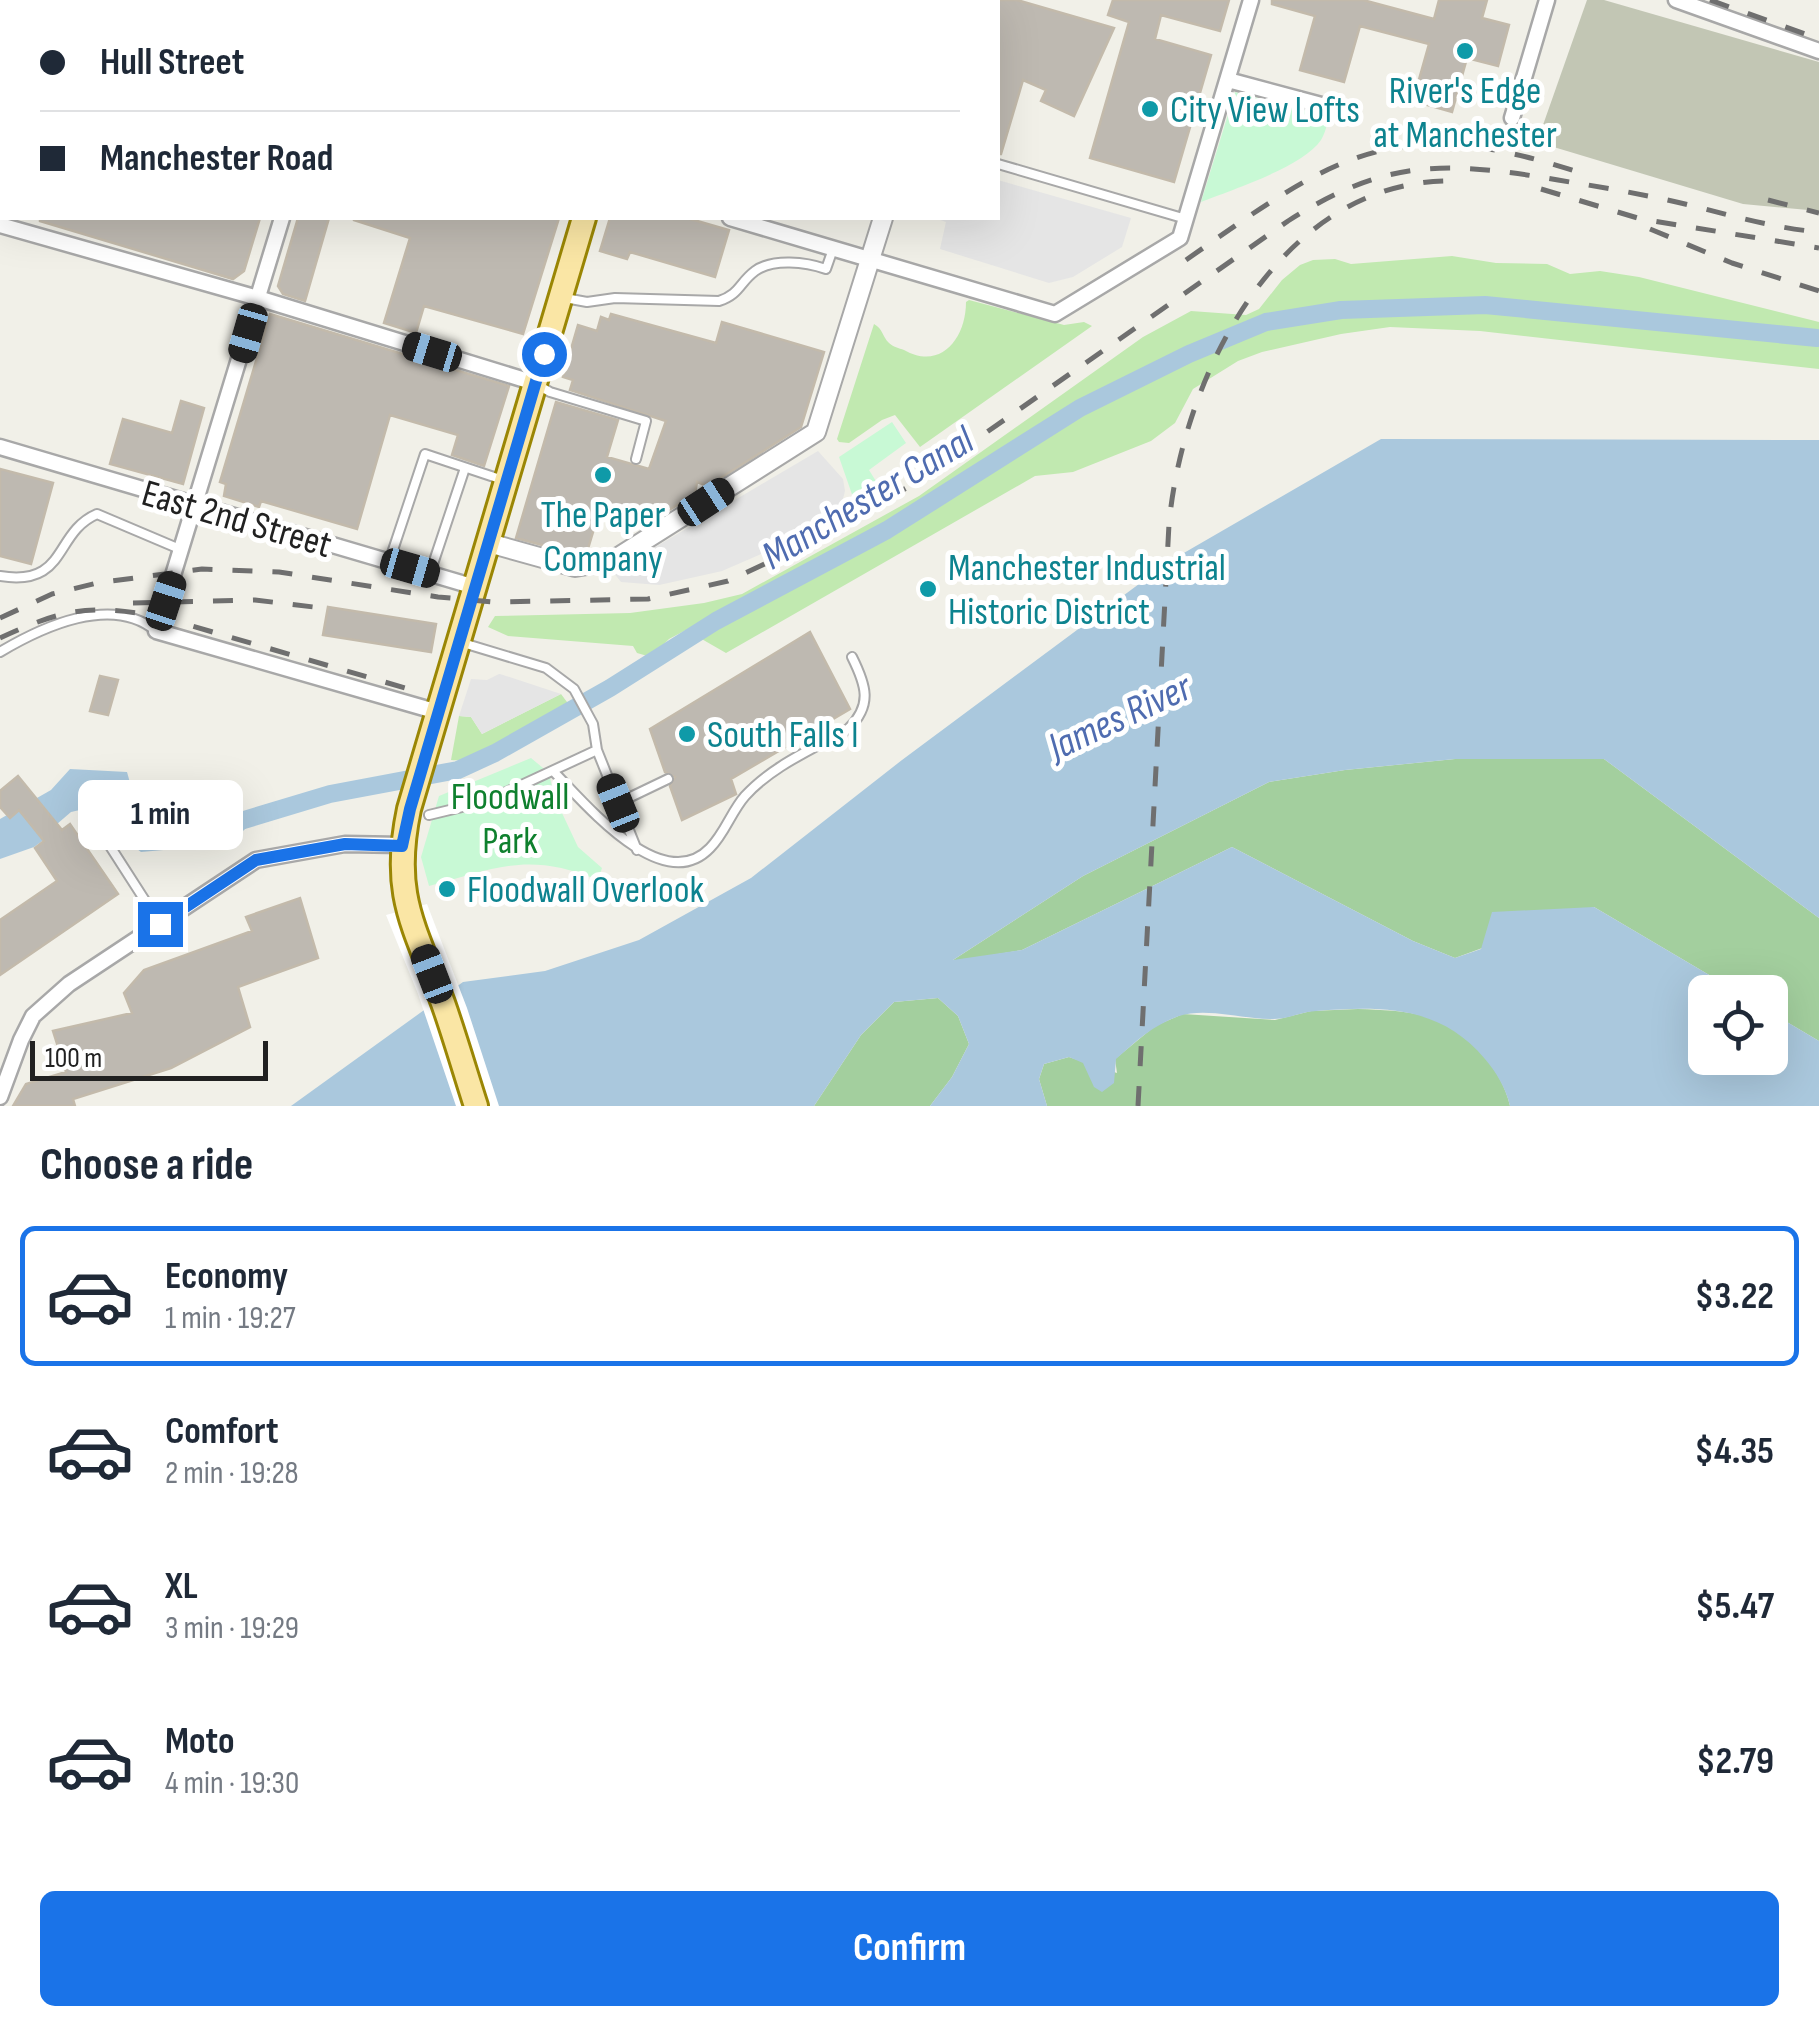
<!DOCTYPE html>
<html lang="en">
<head>
<meta charset="utf-8">
<style>
	:root { --surface:#fff; --page:#f6f6f7; --text:#1f2937; --muted:#747a83; --line:#e0e1e3; --accent:#1a73e8 }
	body { margin:0; font-family:"Sofia Sans Condensed",sans-serif; background:var(--page); color:var(--text); height:100vh; display:flex; flex-direction:column; font-size:38px; white-space:nowrap }
	* { box-sizing:border-box; margin:0 }
	p { font-size:32px; color:var(--muted) }
	.icon { flex:none; width:55px; height:55px; fill:none; stroke:currentColor; stroke-width:2; stroke-linecap:round; stroke-linejoin:round }
	.map { position:relative; height:1106px; overflow:hidden }
	.drawer { display:flex; flex-direction:column; background:var(--surface); flex:1 }
	.drawer>* { flex:none }
	.guide { position:absolute; left:0px; top:0px; width:1000px; height:220px; box-shadow:0 10px 40px #0002; display:grid; align-content:center; height:220px; padding:0 40px; background:var(--surface) }
	.controls { position:absolute; left:1688px; top:975px; display:grid; gap:20px }
	.controls a { display:grid; place-items:center; width:100px; height:100px; border-radius:15px; background:var(--surface); box-shadow:0 10px 40px #0002; font-size:50px }
	.scale { position:absolute; left:30px; bottom:25px; width:238px; box-sizing:border-box; padding-left:10px; border:5px solid #212121; border-top:0; font-size:28px; line-height:35px; white-space:nowrap; color:#212121; -webkit-text-stroke:8px #fff; paint-order:stroke }
	.end { position:absolute; width:45px; height:45px; margin:-22px; border:12px solid #1a73e8; background:#fff; box-shadow:0 0 0 5px #fff }
	.from { border-radius:50% }
	.bubble { position:absolute; height:70px; border-radius:15px; background:var(--surface); box-shadow:0 10px 40px #0002; font-size:32px; font-weight:700; line-height:70px; text-align:center }
	.car { position:absolute; width:30px; height:60px; margin:-30px -15px; border-radius:12px; box-shadow:0 0 8px 2px #0007; background:linear-gradient(#222 24%,#8ab4d8 0 40%,#222 0 76%,#8ab4d8 0 86%,#222 0) }
	.guide b { display:flex; align-items:center; gap:35px; height:95px; font-size:38px }
	.guide b+b { border-top:2px solid var(--line) }
	.guide i { width:25px; height:25px; background:var(--text) }
	ul { padding:0; list-style:none }
	li { display:flex; align-items:center; gap:30px; height:140px; margin:0 20px 15px; padding:0 20px; border:5px solid transparent; border-radius:15px }
	li div { flex:1 }
	li b { display:block; font-size:38px }
	li em { font-style:normal; font-weight:700 }
	li.on { border-color:var(--accent) }
	li>.icon { width:90px; height:90px; stroke-width:1.5 }
	h2 { padding:0 40px; font-size:45px; line-height:120px }
	.cta { display:flex; gap:20px; margin-top:auto; padding:20px 40px }
	.cta a { flex:1; height:115px; border-radius:15px; background:var(--accent); color:#fff; font-size:40px; font-weight:700; line-height:115px; text-align:center }
	.map>svg:first-child { display:block }
	.construction { fill:#c2c6b4 }
	.grass { fill:#c1e9b0 }
	.forest { fill:#a3cf9e }
	.park { fill:#c8f9d5 }
	.parking { fill:#e5e5e5 }
	.water { fill:#aac8dd }
	.pier { fill:#fff }
	.lines { fill:none; stroke-linecap:round; stroke-linejoin:round }
	.stream { stroke:#aac8dd; stroke-width:5 }
	.canal { stroke:#aac8dd; stroke-width:18 }
	.building { fill:#beb9b1; stroke:#c3baab; stroke-width:2.5 }
	.service-casing { stroke:#a8a8a8; stroke-width:12 }
	.minor-casing { stroke:#a8a8a8; stroke-width:19 }
	.tertiary-casing { stroke:#a8a8a8; stroke-width:22 }
	.primary-casing { stroke:#9a8604; stroke-width:28 }
	.service { stroke:#fff; stroke-width:8 }
	.minor { stroke:#fff; stroke-width:14 }
	.tertiary { stroke:#fff; stroke-width:18 }
	.primary { stroke:#fae6a5; stroke-width:22 }
	.rail { stroke:#6f6f6f; stroke-width:5; stroke-dasharray:20 20; stroke-linecap:butt }
	.route { stroke:#1a73e8; stroke-width:12 }
	.culture-dot { fill:#0f9aa8; stroke:#fff; stroke-width:4 }
	.labels { text-anchor:middle; stroke-width:10; stroke-linejoin:round; paint-order:stroke }
	.culture-label { font-size:38px; fill:#0d838f; stroke:#fff; text-anchor:start }
	.street-label { font-size:38px; fill:#212121; stroke:#fff }
	.park-label { font-size:38px; fill:#0f802e; stroke:#fff }
	.water-label { font-size:40px; font-style:italic; fill:#4f6cb0; stroke:#fff }
</style>
</head>
<body>
<div class="map">
<svg width="1819" height="1106" viewBox="0 0 1819 1106">
	<rect width="100%" height="100%" fill="#f1f0e8"/>
	<!-- construction -->
	<path class="construction" d="M1587,0H1604L1819,62V211L1743,204L1537,142Z"/>
	<!-- grass -->
	<path class="grass" d="M1452,256L1496,263L1547,264L1570,274L1600,271L1639,277L1819,322V369L1480,331L1390,327L1341,334L1262,352L1238,361L1193,389L1175,423L1151,441L1073,472L1035,476L726,653L686,630L669,639L651,657L637,653L633,646L508,636L488,627L495,616L630,613L704,603L742,594L919,496L1143,337L1191,311L1246,315L1259,309L1282,280L1300,265L1313,260L1335,259L1351,264Z
		M969,300L1064,325L1084,322L1092,326L920,447L895,415L882,420L849,443L839,442L837,439L874,324C883,329 882,336 889,343C893,347 899,348 904,350C941,371 966,338 966,302Z
		M561,694L570,706C553,716 535,723 518,732C494,746 481,762 451,760L459,716L471,717L482,734Z"/>
	<!-- forest -->
	<path class="forest" d="M1455,759H1604L1819,918V1041L1770,1012V992H1738L1594,907L1455,958L1413,941L1232,847L1022,950L950,962L1083,876L1269,782L1345,770Z
		M938,998L958,1016L969,1044L952,1077L930,1106H814L861,1035L894,1002Z
		M1358,1009C1382,1010 1405,1010 1428,1017C1465,1028 1502,1068 1510,1106H1047L1039,1079L1044,1064L1069,1057L1117,1073L1115,1059L1155,1026L1183,1014L1275,1020L1311,1011Z"/>
	<!-- park -->
	<path class="park" d="M1235,92L1329,117C1327,124 1325,134 1321,140C1303,167 1231,190 1201,202Z
		M892,422L906,443L869,470L879,486L855,503L839,457Z
		M531,758L549,773L554,796L578,847L602,868L598,880C529,851 495,868 429,886L421,857L439,796Z"/>
	<!-- parking -->
	<path class="parking" d="M998,180L1131,218L1122,247L1073,277L1049,283L940,249L946,222L935,218H998Z
		M818,451L843,479L845,491L842,503L836,510L759,555L722,571L659,585L621,582L613,572Z
		M499,674H500L561,694L482,734L471,717L459,716L471,679L487,680Z"/>
	<!-- water -->
	<path class="water" d="M1381,439L1819,440V918L1604,759H1455L1345,770L1269,782L1083,876L953,960L1022,950L1232,847L1413,941L1455,958L1481,949L1492,912L1594,907L1738,992H1705V1058H1770V1012L1819,1041V1106H1510C1506,1088 1496,1072 1485,1059C1440,1005 1381,1006 1316,1011C1300,1012 1286,1020 1270,1019C1242,1019 1206,1007 1179,1016C1153,1025 1135,1042 1116,1059L1114,1083L1102,1092L1094,1087L1083,1063L1069,1057L1044,1064L1039,1079L1047,1106H930L952,1077L969,1044L958,1016L938,998L894,1002L861,1035L814,1106H291L463,982L545,971L639,940L751,878L902,760L1170,561Z
		M70,769L127,772L134,797L162,814L197,815L215,795L247,815V827L230,844L141,852L137,849L143,843L121,816L102,805L71,812L57,824L60,828L34,847L0,859V819L51,790Z"/>
	<!-- pier -->
	<path class="pier" d="M427,904L467,1008L499,1106H456L418,994L386,915Z"/>
	<g class="lines">
		<!-- stream -->
		<path class="stream" d="M1817,338H1819"/>
		<!-- canal -->
		<path class="canal" d="M224,826L330,794L458,770L495,753L610,688L716,621L887,530L1080,408L1189,354L1266,322L1341,310L1485,305L1817,338"/>
	</g>
	<!-- building -->
	<path class="building" d="M998,0H1017L1114,28L1074,116L1041,101L1046,90L1023,80L1001,154H998Z
		M1113,0H1229L1220,31L1161,15L1155,39L1211,55L1174,182L1090,158L1129,22L1108,15Z
		M1272,0H1363L1434,19L1439,0H1487L1482,18L1509,25L1498,66L1467,58L1452,112L1413,101L1429,44L1360,26L1344,82L1300,70L1315,16L1272,4Z
		M40,218H260L244,271L233,279L40,221Z
		M298,218H329L305,301L283,294L278,286Z
		M354,218H559L523,334L424,306L416,333L384,323L410,238L354,220Z
		M610,218H687L729,230L715,277L630,252L627,259L600,251Z
		M270,314L509,386L484,466L452,455L458,435L390,415L357,529L261,501L259,507L224,496L226,484L220,482Z
		M611,314L716,343L722,322L824,352L801,427L708,486L697,482L695,494L648,523L600,509L587,552L576,554L516,538L556,402L618,420L607,457L649,469L666,421L570,390L573,380L563,377L578,325L597,331L601,317L609,320Z
		M181,401L204,408L183,484L110,464L123,419L172,433Z
		M0,469L53,483L31,564L0,556Z
		M328,607L436,624L431,652L323,635Z
		M810,632L850,709L731,779L736,794L682,820L670,786L675,777L665,772L650,729Z
		M100,676L118,680L108,715L90,711Z
		M18,776L62,830L70,824L118,894L0,975V920L57,881L35,848L44,841L19,810L10,818L0,807V791Z
		M300,898L318,958L238,987L250,1027L171,1068L73,1099L75,1106H13L26,1084L66,1072L53,1031L132,1013L124,993L144,970L252,931L246,917Z"/>
	<g class="lines">
		<defs>
			<path id="service" d="M778,2L779,0
				M0,99L2,102
				M0,123L2,124
				M998,164L1186,219
				M565,298L587,302L615,298L719,301C740,294 739,283 755,271C773,258 806,262 826,269L833,249
				M536,384L550,392L646,421L636,459
				M389,562L425,454L503,480
				M430,573L465,468
				M0,576C68,587 53,533 97,514L182,550
				M463,643L546,668L574,689L593,724L597,750L637,850
				M0,652C42,627 112,594 156,631
				M553,771C584,802 662,898 710,848C725,833 731,812 745,796C772,766 813,749 848,729C873,705 866,685 852,657
				M618,803L668,779
				M429,815L487,801L597,750
				M99,829L160,924"/>
			<path id="minor" d="M0,0L7,2
				M756,0L765,2
				M1676,0L1819,51
				M49,2L50,0
				M345,2L346,0
				M1228,80L1340,110
				M1512,118L1547,0
				M0,163L2,155
				M282,218L156,631L438,712
				M730,218L1055,314L1180,238L1251,0
				M0,225L258,298L535,383
				M0,447L475,587
				M0,1097L21,1040L33,1016L69,984L256,860L345,844L402,845"/>
			<path id="tertiary" d="M948,2V0
				M489,543L575,567L612,561L816,432L883,218"/>
			<path id="primary" d="M647,2L648,0
				M476,1106C465,1072 455,1037 443,1003C414,925 391,895 409,809L584,218"/>
		</defs>
		<!-- service casing -->
		<use href="#service" class="service-casing"/>
		<!-- minor casing -->
		<use href="#minor" class="minor-casing"/>
		<!-- tertiary casing -->
		<use href="#tertiary" class="tertiary-casing"/>
		<!-- primary casing -->
		<use href="#primary" class="primary-casing"/>
		<!-- service -->
		<use href="#service" class="service"/>
		<!-- minor -->
		<use href="#minor" class="minor"/>
		<!-- tertiary -->
		<use href="#tertiary" class="tertiary"/>
		<!-- primary -->
		<use href="#primary" class="primary"/>
		<!-- rail -->
		<path class="rail" d="M1710,0L1819,39
			M1541,189L1641,219L1819,248
			M1768,200L1819,213
			M1650,229L1732,263L1819,291
			M1186,260C1337,154 1394,111 1581,173
			M133,603L255,600L322,608
			M0,618L52,594L97,583L202,569L279,572L438,597L494,602L648,599L728,581L786,554L910,486L1288,221C1387,158 1446,161 1558,180C1600,187 1643,194 1685,204C1730,215 1773,228 1819,232
			M0,638C65,608 90,604 161,617L419,692
			M1138,1106L1169,524C1183,374 1282,175 1458,181"/>
	</g>
	<g class="lines">
		<!-- route -->
		<path class="route" d="M160,924L256,860L345,844L402,846L410,809L544,354"/>
	</g>
	<!-- markers -->
	<g class="culture-dot">
		<circle cx="1465" cy="51" r="10"/>
		<circle cx="1150" cy="109" r="10"/>
		<circle cx="603" cy="475" r="10"/>
		<circle cx="928" cy="589" r="10"/>
		<circle cx="687" cy="734" r="10"/>
		<circle cx="447" cy="889" r="10"/>
	</g>
	<g class="labels">
		<!-- culture labels -->
		<g class="culture-label">
			<text x="1465" y="103" text-anchor="middle">River's Edge<tspan x="1465" dy="44">at Manchester</tspan></text>
			<text x="1170" y="122">City View Lofts</text>
			<text x="603" y="527" text-anchor="middle">The Paper<tspan x="603" dy="44">Company</tspan></text>
			<text x="948" y="580">Manchester Industrial<tspan x="948" dy="44">Historic District</tspan></text>
			<text x="707" y="747">South Falls I</text>
			<text x="467" y="902">Floodwall Overlook</text>
		</g>
		<!-- street labels -->
		<g class="street-label">
			<text transform="translate(237 518) rotate(16)" y="13">East 2nd Street</text>
		</g>
		<!-- park labels -->
		<g class="park-label">
			<text x="510" y="809">Floodwall<tspan x="510" dy="44">Park</tspan></text>
		</g>
		<!-- water labels -->
		<g class="water-label">
			<text transform="translate(867 497) rotate(-31)" y="14">Manchester Canal</text>
			<text transform="translate(1119 716) rotate(-25)" y="14">James River</text>
		</g>
	</g>
</svg>
<div class="controls">
<a><svg class="icon" aria-label="locate" viewBox="0 0 24 24"><circle cx="12" cy="12" r="6"/><path d="M12 2v4M12 18v4M2 12h4M18 12h4"/></svg></a>
</div>
<div class="scale">100 m</div>
<i class="end from" style="left:544px;top:354px"></i>
<i class="end" style="left:160px;top:924px"></i>
<div class="bubble" style="left:78px;top:780px;width:165px">1 min</div>
<i class="car" style="left:248px;top:333px;rotate:196deg"></i>
<i class="car" style="left:432px;top:352px;rotate:287deg"></i>
<i class="car" style="left:706px;top:502px;rotate:57deg"></i>
<i class="car" style="left:410px;top:568px;rotate:106deg"></i>
<i class="car" style="left:166px;top:601px;rotate:18deg"></i>
<i class="car" style="left:618px;top:803px;rotate:338deg"></i>
<i class="car" style="left:432px;top:974px;rotate:339deg"></i>
<div class="guide">
<b><i class="from"></i>Hull Street</b>
<b><i></i>Manchester Road</b>
</div>
</div>
<section class="drawer">
<h2>Choose a ride</h2>
<ul>
<li class="on"><svg class="icon" aria-label="car" viewBox="0 0 24 24"><path d="M5 17H2v-5l4-1 3-4h7l3 4 3 1v5h-3M9 17h6M6 11h13"/><circle cx="7" cy="17" r="2"/><circle cx="17" cy="17" r="2"/></svg><div><b>Economy</b><p>1 min · 19:27</p></div><em>$3.22</em></li>
<li><svg class="icon" aria-label="car" viewBox="0 0 24 24"><path d="M5 17H2v-5l4-1 3-4h7l3 4 3 1v5h-3M9 17h6M6 11h13"/><circle cx="7" cy="17" r="2"/><circle cx="17" cy="17" r="2"/></svg><div><b>Comfort</b><p>2 min · 19:28</p></div><em>$4.35</em></li>
<li><svg class="icon" aria-label="car" viewBox="0 0 24 24"><path d="M5 17H2v-5l4-1 3-4h7l3 4 3 1v5h-3M9 17h6M6 11h13"/><circle cx="7" cy="17" r="2"/><circle cx="17" cy="17" r="2"/></svg><div><b>XL</b><p>3 min · 19:29</p></div><em>$5.47</em></li>
<li><svg class="icon" aria-label="car" viewBox="0 0 24 24"><path d="M5 17H2v-5l4-1 3-4h7l3 4 3 1v5h-3M9 17h6M6 11h13"/><circle cx="7" cy="17" r="2"/><circle cx="17" cy="17" r="2"/></svg><div><b>Moto</b><p>4 min · 19:30</p></div><em>$2.79</em></li>
</ul>
<div class="cta"><a>Confirm</a></div>
</section>
</body>
</html>
